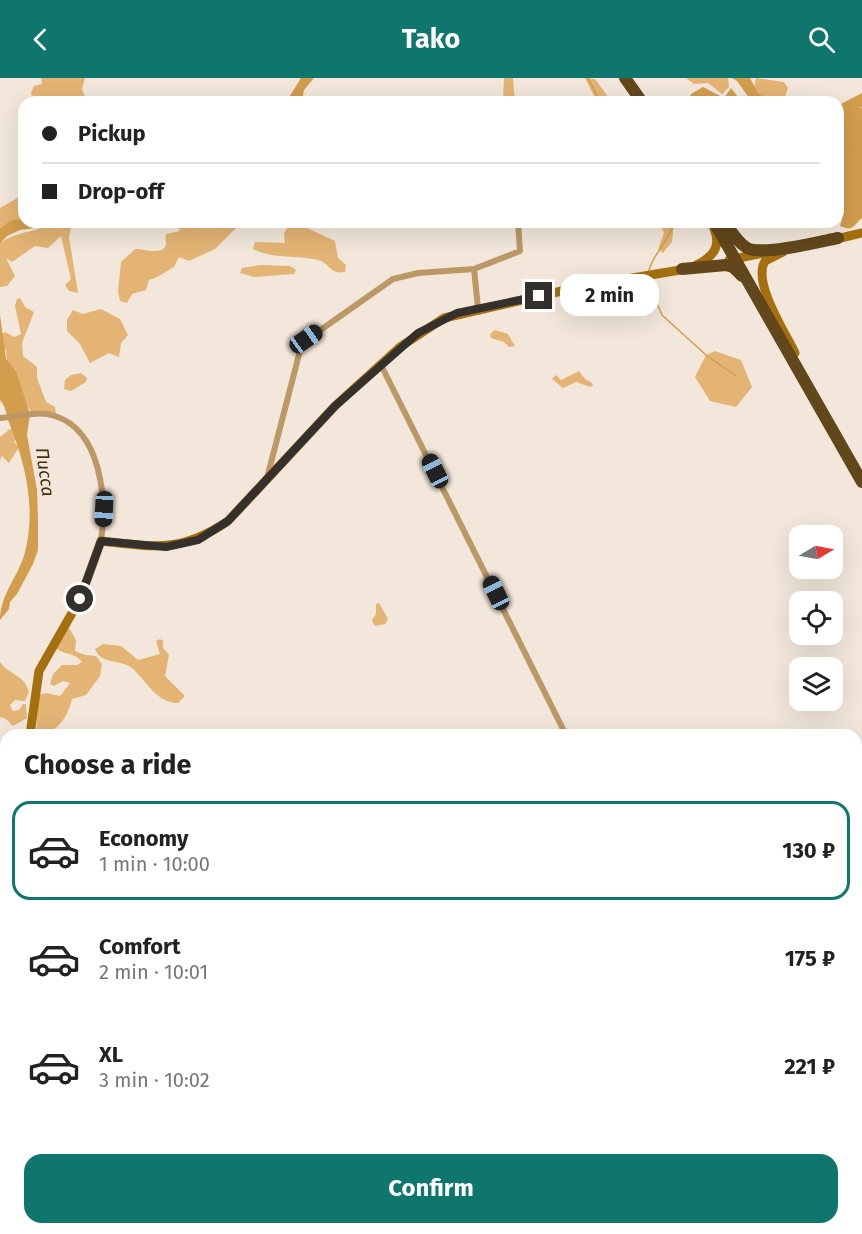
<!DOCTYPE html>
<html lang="en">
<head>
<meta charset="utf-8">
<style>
	:root { --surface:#fff; --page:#f6f6f6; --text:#222; --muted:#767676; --line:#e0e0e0; --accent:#0f766e }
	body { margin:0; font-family:"Fira Sans",sans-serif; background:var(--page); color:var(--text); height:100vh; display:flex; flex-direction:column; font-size:22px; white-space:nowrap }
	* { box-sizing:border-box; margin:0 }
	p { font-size:20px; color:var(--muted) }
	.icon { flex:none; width:33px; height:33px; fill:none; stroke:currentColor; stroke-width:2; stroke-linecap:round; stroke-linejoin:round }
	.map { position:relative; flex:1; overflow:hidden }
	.details { position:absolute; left:0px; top:651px; width:862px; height:506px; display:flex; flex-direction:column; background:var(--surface); border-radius:18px 18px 0 0; box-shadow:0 6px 24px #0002 }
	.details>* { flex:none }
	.hud { position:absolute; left:18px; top:18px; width:826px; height:132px; border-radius:18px; box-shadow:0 6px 24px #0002; display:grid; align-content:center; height:132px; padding:0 24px; background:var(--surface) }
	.needle { width:39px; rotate:80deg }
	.tools { position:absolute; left:789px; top:447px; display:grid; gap:12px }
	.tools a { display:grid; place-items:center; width:54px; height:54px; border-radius:12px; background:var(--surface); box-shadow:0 6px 24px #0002; font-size:30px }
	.end { position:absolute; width:27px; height:27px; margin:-14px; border:8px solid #34302b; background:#fff; box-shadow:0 0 0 3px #fff }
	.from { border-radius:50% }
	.bubble { position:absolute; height:42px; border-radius:18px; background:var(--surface); box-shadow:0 6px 24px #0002; font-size:20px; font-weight:700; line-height:42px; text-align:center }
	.car { position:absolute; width:18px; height:36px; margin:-18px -9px; border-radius:8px; box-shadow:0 0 4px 2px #0007; background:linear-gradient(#222 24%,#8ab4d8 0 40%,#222 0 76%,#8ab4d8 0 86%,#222 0) }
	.hud b { display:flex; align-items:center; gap:21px; height:57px; font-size:22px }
	.hud b+b { border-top:2px solid var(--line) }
	.hud i { width:15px; height:15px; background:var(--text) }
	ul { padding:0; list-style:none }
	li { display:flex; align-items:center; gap:18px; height:99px; margin:0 12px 9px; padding:0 12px; border:3px solid transparent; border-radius:18px }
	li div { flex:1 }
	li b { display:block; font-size:22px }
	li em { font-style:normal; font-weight:700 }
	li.active { border-color:var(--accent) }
	li>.icon { width:54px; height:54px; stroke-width:1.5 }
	h2 { padding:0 24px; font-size:27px; line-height:72px }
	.cta { display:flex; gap:12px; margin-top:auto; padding:12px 24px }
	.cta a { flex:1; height:69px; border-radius:18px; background:var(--accent); color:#fff; font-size:24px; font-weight:700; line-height:69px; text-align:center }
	header { display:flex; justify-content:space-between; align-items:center; height:78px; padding:0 24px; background:var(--accent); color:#fff; font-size:27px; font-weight:700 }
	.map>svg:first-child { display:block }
	.green { fill:#e3b474 }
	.forest { fill:#d29d4d }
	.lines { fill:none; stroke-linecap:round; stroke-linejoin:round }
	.stream { stroke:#d29d4d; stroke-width:1.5 }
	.street { stroke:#bc9867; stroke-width:6 }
	.secondary { stroke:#a46f0e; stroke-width:9 }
	.primary { stroke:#805a1e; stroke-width:9 }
	.highway { stroke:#63471c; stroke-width:12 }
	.route { stroke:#34302b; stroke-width:8 }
	.labels { text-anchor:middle; stroke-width:5; stroke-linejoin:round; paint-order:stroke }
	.water-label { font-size:18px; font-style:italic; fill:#442e0b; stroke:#f2e7da }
</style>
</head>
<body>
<header><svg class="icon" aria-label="back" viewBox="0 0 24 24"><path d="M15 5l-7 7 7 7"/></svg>Tako<svg class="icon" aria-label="search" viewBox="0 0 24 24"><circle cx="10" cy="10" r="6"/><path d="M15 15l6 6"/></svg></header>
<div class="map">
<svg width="862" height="1156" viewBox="0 0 862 1156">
	<rect width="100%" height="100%" fill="#f2e7da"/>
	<!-- green -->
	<path class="green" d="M41,0H85L82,11L86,21L84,24H33L31,15L34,8L42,6Z
		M504,0H513L515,24H503Z
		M585,0L595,1L612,24H597Z
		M686,0H728L729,9L722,16L708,5L694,6Z
		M756,0L784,4L788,10L785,19L791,24L762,21L754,10Z
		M24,116V144L0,151V130Z
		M54,144H67L71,149L69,159L78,215L69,213L65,207L71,201L61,158L48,170L35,168L12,184L6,180L15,198L7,208L0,209V166C11,154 41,154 54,144Z
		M176,144H242L215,171L189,183L179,179L174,189C165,194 159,199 149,202L146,212L132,216L127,225L120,223L118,213L121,184L135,171C142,170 163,179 166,166C166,163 165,159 166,156L180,153Z
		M283,144H294L335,163L338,180L346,187L345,194C330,197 329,184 318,182C297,177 272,181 253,171L255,164L285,165L284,155L288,149Z
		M659,144H674L672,164L663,175L658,171L664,155Z
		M261,187L290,188L296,192L294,196L254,199L240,195L242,190Z
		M20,220L25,229L34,234L22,265L23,278L37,289V300L46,324L55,329L56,336L32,335L30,332L14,307L16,292L7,286L6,272L0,269L2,256L5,254L14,259L21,256L15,228L17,221Z
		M101,231L120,241L128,257L121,265L119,279L109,275L90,285L80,266L67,253V242L73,232L83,236Z
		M495,252L508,256L515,268L509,269L504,264L491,260L490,256Z
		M715,273L741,282L752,309L736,329L710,323L695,299L706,277Z
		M579,293L585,301L591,304L593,307L590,309L576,304L563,310L552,301L556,297L561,302Z
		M81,295L87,300L86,304L71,313L64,311L65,302L71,297Z
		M10,351H13L17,359L14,364L19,369L9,385L2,378L0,382V359Z
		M379,525L388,541L385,546L375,548L372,542L376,536V526Z
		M69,550L76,562L75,573L85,577L96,578L102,586L100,598L86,617L72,621C68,639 56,657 36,657L39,617L46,615L60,618L70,605L63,603L54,608L50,606L53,596L62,587H77L82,584C75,574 62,577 55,569Z
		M160,561L163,563V570L169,577L165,598L185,618L178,625C156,625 146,602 132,590C121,581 101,587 95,571L103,566L121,568L138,582L160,576L156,563Z
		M0,584C9,597 24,596 29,614L25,623L15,622L10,627L13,633L19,632L23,626H26L27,640L13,648L6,641L0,639Z
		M297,1151L298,1156H206L202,1151Z"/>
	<!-- forest -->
	<path class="forest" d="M301,0H314L304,12L302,24H286Z
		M732,0H750L758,15L772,24H752L737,3Z
		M703,9L724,20L731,10L738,19L737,24H688L691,16Z
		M862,15V29L860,30H862V140C853,148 853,154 840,148L842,142L839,138V27Z
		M24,140V144H77L20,152L7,158L0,166V151L10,143Z
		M0,237L6,281L16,293L30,336L27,357L37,412L38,442V472L33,486L17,516L10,524L9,531L0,542C0,516 19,498 25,474C36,432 26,387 10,347C6,338 7,330 0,322Z
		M0,997L6,1006V1073L0,1078V1056L5,1039L0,1018Z"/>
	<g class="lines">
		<!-- stream -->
		<path class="stream" d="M588,0L600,24
			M838,69L862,75
			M649,192C654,174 670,163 674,144
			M647,203L662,237L706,277L736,298
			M856,966L862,993
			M856,1068L862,1041
			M687,1156L693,1150"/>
		<!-- street -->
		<path class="street" d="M478,230L474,191L520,173L518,144
			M381,287L566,657
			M0,340C18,339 38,332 55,338C102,353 107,423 101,463
			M267,400L302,265L393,201L418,195L474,191
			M811,1150L813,1156"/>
		<!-- secondary -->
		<path class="secondary" d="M832,162L862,155
			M783,174L765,183C752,204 785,254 795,275
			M729,182L763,175
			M696,187C712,180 722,169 714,151
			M30,657L39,593L80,521L101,463C155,469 181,475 228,443L335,328L400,269L444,240L579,209L686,191
			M0,723L6,725
			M0,738L6,734
			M0,782L2,759L6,745"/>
		<!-- primary -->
		<path class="primary" d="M0,782L6,815
			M81,1150V1156"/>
		<!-- highway -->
		<path class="highway" d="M625,0L642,24
			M714,144L862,404
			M725,144C731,153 737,164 747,170C763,178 818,164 838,160
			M682,191L726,187L733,189L742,198"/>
	</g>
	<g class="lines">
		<!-- route -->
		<path class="route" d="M80,521L101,463L166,469L198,462L228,443L335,328L418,255L457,235L539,218"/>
	</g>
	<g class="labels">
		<!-- water labels -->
		<g class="water-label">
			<text transform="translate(45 394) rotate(82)" y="6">Писса</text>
		</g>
	</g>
</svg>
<div class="tools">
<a><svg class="needle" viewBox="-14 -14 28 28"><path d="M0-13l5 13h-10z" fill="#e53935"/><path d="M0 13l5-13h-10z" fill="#767676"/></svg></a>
<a><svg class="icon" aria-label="locate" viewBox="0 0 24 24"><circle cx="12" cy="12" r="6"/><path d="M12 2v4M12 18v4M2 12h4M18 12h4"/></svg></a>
<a><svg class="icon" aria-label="layers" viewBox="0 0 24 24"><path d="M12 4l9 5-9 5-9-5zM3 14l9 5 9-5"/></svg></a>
</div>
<i class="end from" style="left:80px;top:521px"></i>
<i class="end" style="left:539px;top:218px"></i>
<div class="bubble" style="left:560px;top:196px;width:99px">2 min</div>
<i class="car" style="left:306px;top:261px;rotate:55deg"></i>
<i class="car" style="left:435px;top:393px;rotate:333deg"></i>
<i class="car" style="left:104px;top:431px;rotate:183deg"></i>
<i class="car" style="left:496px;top:515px;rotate:334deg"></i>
<div class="hud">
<b><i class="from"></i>Pickup</b>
<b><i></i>Drop-off</b>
</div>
<section class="details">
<h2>Choose a ride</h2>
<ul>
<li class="active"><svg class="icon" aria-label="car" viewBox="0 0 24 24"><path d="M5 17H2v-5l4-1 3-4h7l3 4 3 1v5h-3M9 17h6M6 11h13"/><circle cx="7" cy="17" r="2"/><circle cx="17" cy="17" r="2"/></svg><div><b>Economy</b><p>1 min · 10:00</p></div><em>130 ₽</em></li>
<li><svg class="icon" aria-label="car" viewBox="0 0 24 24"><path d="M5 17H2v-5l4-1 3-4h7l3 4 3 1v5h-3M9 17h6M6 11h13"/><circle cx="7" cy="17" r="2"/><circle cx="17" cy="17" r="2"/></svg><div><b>Comfort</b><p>2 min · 10:01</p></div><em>175 ₽</em></li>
<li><svg class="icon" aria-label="car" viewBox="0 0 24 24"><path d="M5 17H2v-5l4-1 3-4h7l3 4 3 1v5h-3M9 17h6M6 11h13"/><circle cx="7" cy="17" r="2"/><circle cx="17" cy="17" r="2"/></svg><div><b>XL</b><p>3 min · 10:02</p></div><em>221 ₽</em></li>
</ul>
<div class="cta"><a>Confirm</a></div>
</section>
</div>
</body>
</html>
